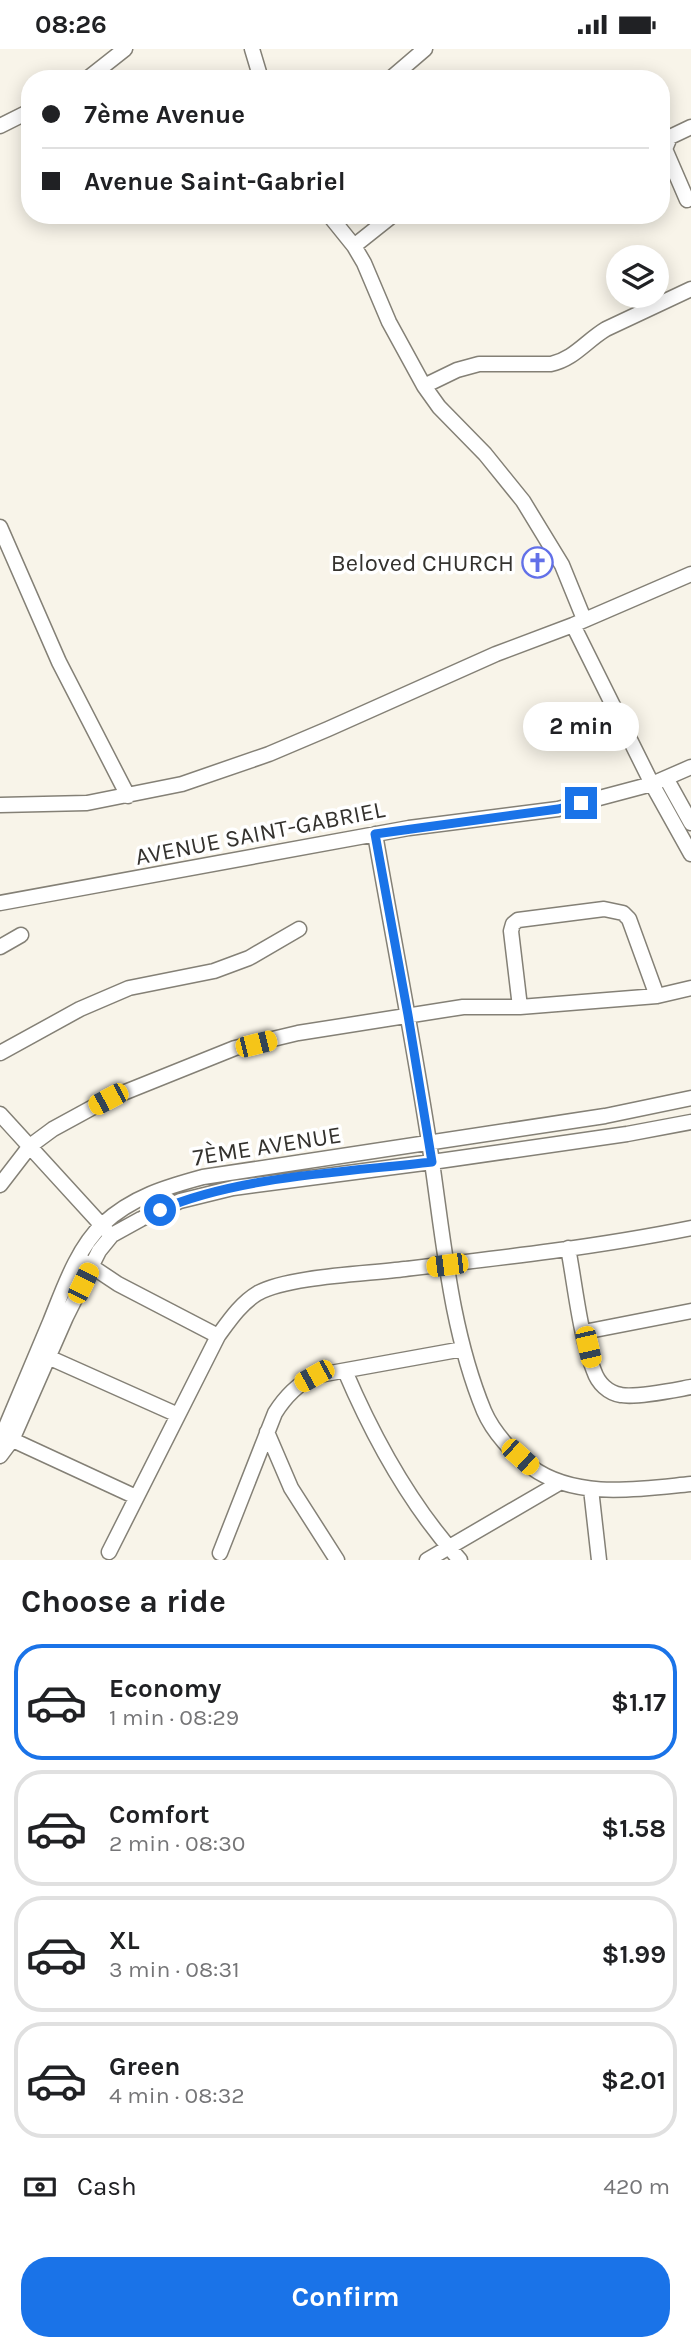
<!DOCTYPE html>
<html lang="en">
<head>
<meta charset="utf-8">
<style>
	:root { --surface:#fff; --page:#f6f6f6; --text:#202124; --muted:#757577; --line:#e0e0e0; --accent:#1a73e8 }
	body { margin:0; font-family:Karla,sans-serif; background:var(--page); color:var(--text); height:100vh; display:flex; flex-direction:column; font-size:26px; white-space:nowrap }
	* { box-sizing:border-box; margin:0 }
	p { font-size:23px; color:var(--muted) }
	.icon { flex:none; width:38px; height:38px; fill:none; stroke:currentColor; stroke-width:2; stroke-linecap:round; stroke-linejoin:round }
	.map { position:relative; height:1511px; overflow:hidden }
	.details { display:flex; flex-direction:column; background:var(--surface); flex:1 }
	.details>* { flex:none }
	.banner { position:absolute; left:21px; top:21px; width:649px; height:154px; border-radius:28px; box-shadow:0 4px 18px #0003; display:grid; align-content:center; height:154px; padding:0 21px; background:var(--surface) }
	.tools { position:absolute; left:606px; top:196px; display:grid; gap:14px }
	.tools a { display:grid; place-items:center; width:63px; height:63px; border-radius:50%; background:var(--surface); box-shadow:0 4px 18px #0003; font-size:35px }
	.end { position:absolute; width:32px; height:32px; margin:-16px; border:9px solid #1a73e8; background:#fff; box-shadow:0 0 0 4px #fff }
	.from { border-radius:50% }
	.bubble { position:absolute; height:49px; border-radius:24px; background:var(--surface); box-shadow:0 4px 18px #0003; font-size:23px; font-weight:700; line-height:49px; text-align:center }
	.car { position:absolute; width:21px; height:42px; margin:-21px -10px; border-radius:9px; box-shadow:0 0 5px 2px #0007; background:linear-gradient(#f5c518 24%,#345 0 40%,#f5c518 0 76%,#345 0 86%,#f5c518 0) }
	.banner b { display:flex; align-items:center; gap:24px; height:66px; font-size:26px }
	.banner b+b { border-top:2px solid var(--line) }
	.banner i { width:18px; height:18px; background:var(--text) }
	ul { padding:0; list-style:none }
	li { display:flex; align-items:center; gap:21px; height:116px; margin:0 14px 10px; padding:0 7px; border:4px solid var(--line); border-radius:28px }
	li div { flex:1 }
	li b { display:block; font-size:26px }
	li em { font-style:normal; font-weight:700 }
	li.selected { border-color:var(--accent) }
	li>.icon { width:63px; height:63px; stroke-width:1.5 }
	h2 { padding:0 21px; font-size:32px; line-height:84px }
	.pay { display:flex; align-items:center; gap:18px; height:77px; padding:0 21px; font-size:26px }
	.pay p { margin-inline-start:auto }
	.cta { display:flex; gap:14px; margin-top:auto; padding:14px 21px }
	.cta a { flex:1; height:80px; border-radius:28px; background:var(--accent); color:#fff; font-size:28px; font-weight:700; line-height:80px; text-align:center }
	.status { display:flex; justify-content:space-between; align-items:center; height:49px; padding:0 35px; background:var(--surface); direction:ltr }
	.status svg { height:19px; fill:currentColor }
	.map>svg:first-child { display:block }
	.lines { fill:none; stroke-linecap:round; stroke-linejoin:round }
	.minor-casing { stroke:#848076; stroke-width:17 }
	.minor { stroke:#fff; stroke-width:14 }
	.route { stroke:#1a73e8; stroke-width:9 }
	.labels { text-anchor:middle; stroke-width:7; stroke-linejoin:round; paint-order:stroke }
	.poi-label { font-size:24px; fill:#34322e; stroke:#fff; text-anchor:end }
	.street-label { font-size:24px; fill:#34322e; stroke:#fff }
</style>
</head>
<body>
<div class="status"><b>08:26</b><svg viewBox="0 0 49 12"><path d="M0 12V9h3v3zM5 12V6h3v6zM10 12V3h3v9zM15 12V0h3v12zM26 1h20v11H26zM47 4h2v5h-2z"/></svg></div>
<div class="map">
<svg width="691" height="1511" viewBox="0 0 691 1511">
	<rect width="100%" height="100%" fill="#f8f4e9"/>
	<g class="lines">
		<defs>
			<path id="minor" d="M252,0L261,30
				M87,30L125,0
				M390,30L425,0
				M0,77L30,62
				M687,151L665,100L670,88L691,78
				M329,166L354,197L364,214L389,273L424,337L439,358L485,405L523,452L562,516L584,570
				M354,197L393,166
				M424,337L457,321L479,315H551C574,310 586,292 606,280L691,240
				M0,478L59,613L128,747
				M573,576L652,735L691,805
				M666,729L691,774
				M0,756L87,754L182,735L269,705L328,680L496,605L573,576L691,525
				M375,785C393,888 413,990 429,1093C443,1183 449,1277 484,1362C493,1383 513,1405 531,1418C576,1451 640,1440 691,1435
				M0,854L409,779L558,760L652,735L691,718
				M0,898L21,886
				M520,958L511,882L513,875L518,871L604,860L623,864L629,870L657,947
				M0,1004L80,960L129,939L214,922L249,909L299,880
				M0,1065L106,1181
				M0,1136L30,1097L53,1080L108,1050L235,999L298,984L463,958H520L657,947L691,939
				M568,1199C575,1235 580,1288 594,1322C598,1334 608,1344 621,1346C636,1349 674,1341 691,1338
				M85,1213L118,1235L218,1287
				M584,1283L691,1262
				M48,1308L178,1366
				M345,1322C374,1390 410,1456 460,1511
				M267,1383L291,1439L337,1511
				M4,1387L136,1448
				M0,1397L2,1387C18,1349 34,1311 50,1273C63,1241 77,1199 103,1175C132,1148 166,1138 203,1128L605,1067L691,1049
				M0,1407L12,1391L66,1268L99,1202L112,1186L141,1170L180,1152L233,1139L432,1113L627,1085L691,1073
				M591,1440L599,1511
				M109,1503L218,1287C229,1272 241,1254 258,1244C289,1227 367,1225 405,1220C500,1209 597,1198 691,1179
				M220,1504L275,1364C285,1348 296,1336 314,1327L463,1300
				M427,1511L561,1433"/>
		</defs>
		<!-- minor casing -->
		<use href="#minor" class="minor-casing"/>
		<!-- minor -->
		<use href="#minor" class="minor"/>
	</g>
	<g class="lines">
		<!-- route -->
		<path class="route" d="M160,1161C238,1127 347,1123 432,1113L408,966L375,785L558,760L581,754"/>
	</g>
	<!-- icons -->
	<defs>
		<symbol id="church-ring" viewBox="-11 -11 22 22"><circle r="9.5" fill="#fff" stroke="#6270e8" stroke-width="1.5"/><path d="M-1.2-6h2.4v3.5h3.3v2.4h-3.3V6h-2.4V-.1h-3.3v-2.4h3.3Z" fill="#6270e8"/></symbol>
	</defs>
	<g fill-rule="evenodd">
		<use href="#church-ring" x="520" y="496" width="35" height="35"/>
	</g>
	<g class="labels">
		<!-- poi labels -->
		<g class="poi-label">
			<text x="514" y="522">Beloved CHURCH</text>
		</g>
		<!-- street labels -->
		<g class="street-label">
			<text transform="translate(260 784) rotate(-11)" y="8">AVENUE SAINT-GABRIEL</text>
			<text transform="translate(267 1097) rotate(-9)" y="8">7ÈME AVENUE</text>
		</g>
	</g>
</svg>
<div class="tools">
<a><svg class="icon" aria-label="layers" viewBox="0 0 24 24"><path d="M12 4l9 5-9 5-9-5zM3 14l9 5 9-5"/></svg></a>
</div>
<i class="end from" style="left:160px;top:1161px"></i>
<i class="end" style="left:581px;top:754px"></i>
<div class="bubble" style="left:523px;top:653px;width:116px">2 min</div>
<i class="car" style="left:256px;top:995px;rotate:76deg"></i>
<i class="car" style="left:108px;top:1050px;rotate:242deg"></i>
<i class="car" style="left:447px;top:1216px;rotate:263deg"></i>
<i class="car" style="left:83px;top:1234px;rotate:26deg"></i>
<i class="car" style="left:588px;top:1298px;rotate:167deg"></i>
<i class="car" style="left:314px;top:1327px;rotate:241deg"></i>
<i class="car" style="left:520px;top:1408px;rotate:132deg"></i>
<div class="banner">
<b><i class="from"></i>7ème Avenue</b>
<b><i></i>Avenue Saint-Gabriel</b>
</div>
</div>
<section class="details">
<h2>Choose a ride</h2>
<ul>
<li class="selected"><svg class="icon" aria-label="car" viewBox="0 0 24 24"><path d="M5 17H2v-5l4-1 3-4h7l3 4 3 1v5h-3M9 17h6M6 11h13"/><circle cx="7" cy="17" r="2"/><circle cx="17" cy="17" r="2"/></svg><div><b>Economy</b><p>1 min · 08:29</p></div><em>$1.17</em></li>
<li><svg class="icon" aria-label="car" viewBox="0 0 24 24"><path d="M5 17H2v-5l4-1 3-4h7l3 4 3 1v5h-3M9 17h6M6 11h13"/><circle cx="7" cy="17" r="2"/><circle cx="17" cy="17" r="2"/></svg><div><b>Comfort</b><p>2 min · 08:30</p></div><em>$1.58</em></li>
<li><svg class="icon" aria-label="car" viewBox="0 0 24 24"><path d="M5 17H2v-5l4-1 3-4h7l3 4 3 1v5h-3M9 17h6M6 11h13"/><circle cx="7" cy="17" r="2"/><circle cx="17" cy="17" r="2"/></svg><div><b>XL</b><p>3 min · 08:31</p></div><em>$1.99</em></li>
<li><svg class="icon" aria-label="car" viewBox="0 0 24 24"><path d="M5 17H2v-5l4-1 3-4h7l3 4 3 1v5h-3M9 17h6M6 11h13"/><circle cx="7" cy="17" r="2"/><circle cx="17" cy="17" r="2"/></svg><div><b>Green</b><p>4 min · 08:32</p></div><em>$2.01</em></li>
</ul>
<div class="pay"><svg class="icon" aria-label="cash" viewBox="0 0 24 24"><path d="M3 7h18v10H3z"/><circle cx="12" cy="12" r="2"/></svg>Cash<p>420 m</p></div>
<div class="cta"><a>Confirm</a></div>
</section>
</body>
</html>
